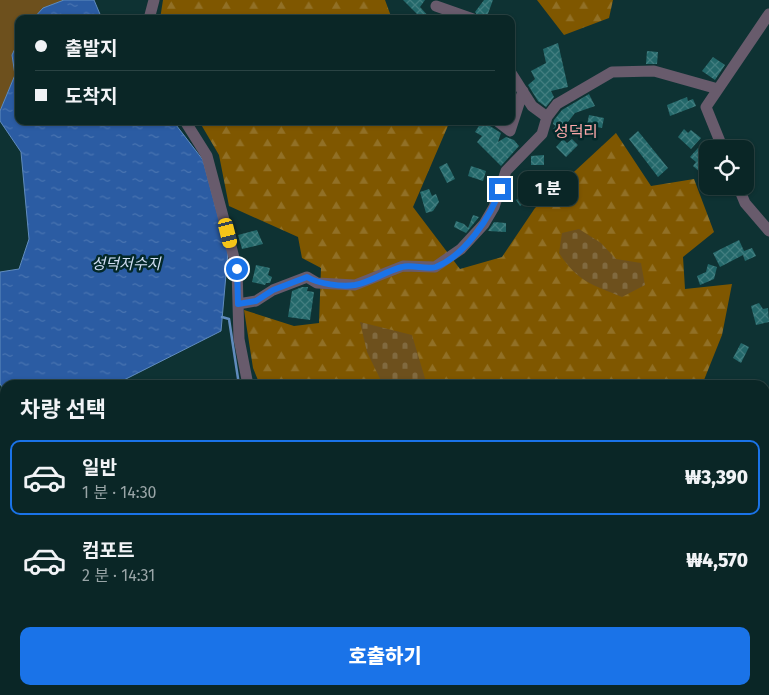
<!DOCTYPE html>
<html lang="ko">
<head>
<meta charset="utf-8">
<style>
	:root { --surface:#0a2626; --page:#183232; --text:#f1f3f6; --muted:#99a5a7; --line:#2a4343; --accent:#1a73e8 }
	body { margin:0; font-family:"Fira Sans","Noto Sans KR",sans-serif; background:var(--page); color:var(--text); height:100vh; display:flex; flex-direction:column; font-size:19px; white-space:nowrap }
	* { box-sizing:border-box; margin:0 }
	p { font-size:16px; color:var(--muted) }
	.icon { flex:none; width:28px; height:28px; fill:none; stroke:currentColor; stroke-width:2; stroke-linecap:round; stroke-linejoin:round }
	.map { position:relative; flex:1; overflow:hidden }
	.sheet { position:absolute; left:0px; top:380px; width:770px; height:315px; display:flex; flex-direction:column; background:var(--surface); border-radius:15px 15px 0 0; box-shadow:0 1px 4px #0004,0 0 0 1px var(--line) }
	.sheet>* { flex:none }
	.banner { position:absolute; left:15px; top:15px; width:500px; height:110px; border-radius:10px; box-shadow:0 1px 4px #0004,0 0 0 1px var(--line); display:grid; align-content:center; height:110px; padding:0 20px; background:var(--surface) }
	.controls { position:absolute; left:699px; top:140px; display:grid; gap:10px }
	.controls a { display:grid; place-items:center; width:55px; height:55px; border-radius:10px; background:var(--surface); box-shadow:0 1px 4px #0004,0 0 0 1px var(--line); font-size:25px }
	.end { position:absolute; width:22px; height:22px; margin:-11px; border:6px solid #1a73e8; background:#fff; box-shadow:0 0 0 2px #fff }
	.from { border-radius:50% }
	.bubble { position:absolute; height:35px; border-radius:10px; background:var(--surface); box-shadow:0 1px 4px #0004,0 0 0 1px var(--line); font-size:16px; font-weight:800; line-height:35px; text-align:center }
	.car { position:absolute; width:15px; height:30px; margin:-15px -8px; border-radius:6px; box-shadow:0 0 4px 1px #0007; background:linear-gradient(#f5c518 24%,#345 0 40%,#f5c518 0 76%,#345 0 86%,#f5c518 0) }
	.banner b { display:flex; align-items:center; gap:18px; height:48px; font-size:19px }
	.banner b+b { border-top:1px solid var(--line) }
	.banner i { width:12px; height:12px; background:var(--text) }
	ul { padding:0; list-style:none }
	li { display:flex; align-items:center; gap:15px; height:75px; margin:0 10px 8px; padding:0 10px; border:2px solid transparent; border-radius:10px }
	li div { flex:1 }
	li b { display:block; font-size:19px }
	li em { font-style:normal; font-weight:800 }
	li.on { border-color:var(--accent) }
	li>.icon { width:45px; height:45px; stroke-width:1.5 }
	h2 { padding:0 20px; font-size:22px; line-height:60px }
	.button { display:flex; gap:10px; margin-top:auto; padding:10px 20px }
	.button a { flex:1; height:58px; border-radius:10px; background:var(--accent); color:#fff; font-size:20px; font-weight:800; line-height:58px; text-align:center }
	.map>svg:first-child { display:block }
	.green { fill:#6d501d }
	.forest { fill:url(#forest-firs) }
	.cemetery { fill:url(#cemetery-stones) }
	.water { fill:url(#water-ripples); stroke:#608cbe }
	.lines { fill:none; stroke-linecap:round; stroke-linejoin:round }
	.stream { stroke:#608cbe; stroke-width:2.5 }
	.building { fill:url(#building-cross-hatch) }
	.minor { stroke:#685b6c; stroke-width:11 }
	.route { stroke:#1a73e8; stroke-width:6 }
	.labels { text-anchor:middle; stroke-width:5; stroke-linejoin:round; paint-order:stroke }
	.water-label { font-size:15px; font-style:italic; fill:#d2e0f4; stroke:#032829 }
	.quarter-label { font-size:16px; fill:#fca8a9; stroke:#032829 }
</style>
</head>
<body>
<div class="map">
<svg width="769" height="695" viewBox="0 0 769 695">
	<defs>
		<pattern id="forest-firs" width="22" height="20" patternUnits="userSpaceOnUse" patternTransform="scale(1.25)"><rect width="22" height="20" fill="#7f5700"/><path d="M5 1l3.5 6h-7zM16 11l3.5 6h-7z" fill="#917026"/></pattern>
		<pattern id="cemetery-stones" width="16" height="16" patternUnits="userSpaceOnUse" patternTransform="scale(1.25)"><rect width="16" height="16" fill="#6d501d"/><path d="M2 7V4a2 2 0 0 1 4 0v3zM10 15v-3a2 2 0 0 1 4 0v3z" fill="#816a3f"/></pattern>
		<pattern id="water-ripples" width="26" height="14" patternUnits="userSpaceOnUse" patternTransform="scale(1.25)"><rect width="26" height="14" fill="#2b5ca3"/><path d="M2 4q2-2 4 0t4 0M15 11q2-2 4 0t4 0" fill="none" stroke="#4974b1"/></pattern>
		<pattern id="building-cross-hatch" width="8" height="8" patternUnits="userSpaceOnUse" patternTransform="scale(1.25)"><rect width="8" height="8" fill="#23686a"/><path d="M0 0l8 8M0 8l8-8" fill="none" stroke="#427e80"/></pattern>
	</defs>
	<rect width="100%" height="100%" fill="#0e3233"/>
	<!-- green -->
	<path class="green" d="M0,0H64L43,8L33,19H19V40L12,55L15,75L0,111Z"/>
	<!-- forest -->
	<path class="forest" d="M163,0H385L392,19H160Z
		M537,0H613L609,18L564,35Z
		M199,121H450L413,207L460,269L502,257L535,208L616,133L651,186L694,179L714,232L683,257L685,289L732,284L722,335L702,385H260L253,368L244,310L294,326L319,323L321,268L302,258L298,237L229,206L219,155Z
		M0,451L5,452V517L0,522Z
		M769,608V685L765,682V613Z"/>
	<!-- cemetery -->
	<path class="cemetery" d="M579,229L601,243L616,259L641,263L645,285L622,297C591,284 578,282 559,253L562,233Z
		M360,322L412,335L427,385H383L367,352Z"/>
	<!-- water -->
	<path class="water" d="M64,0H94L102,19H33L43,8Z
		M19,40V121H173L203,160L228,252L221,331L114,385H5V391L0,384V272L19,269L29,239L21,152L0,121V111L15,75L12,55Z"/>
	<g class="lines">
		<!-- stream -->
		<path class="stream" d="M222,317L229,319L239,385
			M308,690L310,695"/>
	</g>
	<!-- building -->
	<path class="building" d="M403,0H425L420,7L431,19H422Z
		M484,0H493L486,19H480L475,12Z
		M558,43L568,87L551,91L554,97L546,107L538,101L528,85L535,79L531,71L546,63L543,49Z
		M647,51L658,52L657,64H646Z
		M713,57L725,65L715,80L702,71Z
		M589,94L595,106L575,113L559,133L553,129L556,126L553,124L554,120L562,110Z
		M687,97L688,101L693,99L696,106L670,116L667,105Z
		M589,115L604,118L602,128L587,125Z
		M482,121L501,133L498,142L506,137L514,140L519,146L501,166L477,142L482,136L475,132Z
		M684,129L688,133L691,130L701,138L691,149L678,137Z
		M638,131L668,168L658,177L629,139Z
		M563,139L567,143L572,139L578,145L566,157L556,147Z
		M698,148L708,156V165L701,173L693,166L696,162L690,157Z
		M544,155V165H531V156Z
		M447,163L455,179L447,183L439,167Z
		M471,166L486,171L483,181L468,176Z
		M528,186L533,193L530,194L533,198L520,206L516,200L520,197L517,193Z
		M429,189L432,196L436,194L439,202L433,211L426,213L420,192Z
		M473,215L479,217L466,233L454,227L456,221L464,224L468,228Z
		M494,222L506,223V232L488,231Z
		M257,230L263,244L242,249L238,235Z
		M739,240L744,251L752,248L756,256L745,261L743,255L720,267L713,253Z
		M708,264L717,267L714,279L700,285L697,276L706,272Z
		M256,265L270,268L268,275L272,277L270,283H266L265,285L252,282Z
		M302,287H308L307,291L314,292L310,320L288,317L292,291Z
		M759,303L763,309L768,308L769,322L756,325L751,306Z
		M741,343L749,347L741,363L733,358Z"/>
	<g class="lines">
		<!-- minor -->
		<path class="minor" d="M436,6L473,19
			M149,19L154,0
			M511,73L532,106L547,117
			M185,121L207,156L237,269L239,339L248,385
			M497,121L510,131L523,91
			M723,149L706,107L769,14
			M738,186L745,203L769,231
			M238,304L256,301L273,290L307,277L317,283L355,285L403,266L435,267L461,249L484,224L494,207L506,171L542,134L547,117L557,104L612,72L654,71L718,89
			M0,407L5,412
			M0,527L5,524
			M765,595L769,590
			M432,690L436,695
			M518,695L530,690
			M674,695V690"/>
	</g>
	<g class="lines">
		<!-- route -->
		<path class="route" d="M237,269L238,304L256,301L273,290L307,277C319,284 341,287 355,285C371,282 386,271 402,267C412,264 426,270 436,267C464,256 491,217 500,189"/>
	</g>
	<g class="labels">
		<!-- water labels -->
		<g class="water-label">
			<text x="126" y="269">성덕저수지</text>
		</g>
		<!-- quarter labels -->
		<g class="quarter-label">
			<text x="576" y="137">성덕리</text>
		</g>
	</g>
</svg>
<div class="controls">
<a><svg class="icon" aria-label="locate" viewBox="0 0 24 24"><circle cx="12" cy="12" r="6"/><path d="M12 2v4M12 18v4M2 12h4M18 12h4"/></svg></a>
</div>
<i class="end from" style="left:237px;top:269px"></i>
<i class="end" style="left:500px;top:189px"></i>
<div class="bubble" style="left:518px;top:171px;width:60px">1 분</div>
<i class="car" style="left:228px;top:233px;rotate:166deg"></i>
<div class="banner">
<b><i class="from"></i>출발지</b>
<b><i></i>도착지</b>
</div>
<section class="sheet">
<h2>차량 선택</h2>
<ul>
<li class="on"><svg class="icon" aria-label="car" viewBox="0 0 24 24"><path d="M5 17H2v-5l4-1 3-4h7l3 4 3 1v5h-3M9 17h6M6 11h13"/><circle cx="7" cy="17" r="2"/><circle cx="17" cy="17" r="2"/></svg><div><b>일반</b><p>1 분 · 14:30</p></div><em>₩3,390</em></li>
<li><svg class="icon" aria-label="car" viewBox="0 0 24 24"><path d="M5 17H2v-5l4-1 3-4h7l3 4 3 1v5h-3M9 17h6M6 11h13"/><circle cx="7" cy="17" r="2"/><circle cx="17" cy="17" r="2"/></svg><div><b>컴포트</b><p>2 분 · 14:31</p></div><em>₩4,570</em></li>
</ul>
<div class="button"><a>호출하기</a></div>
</section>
</div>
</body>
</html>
